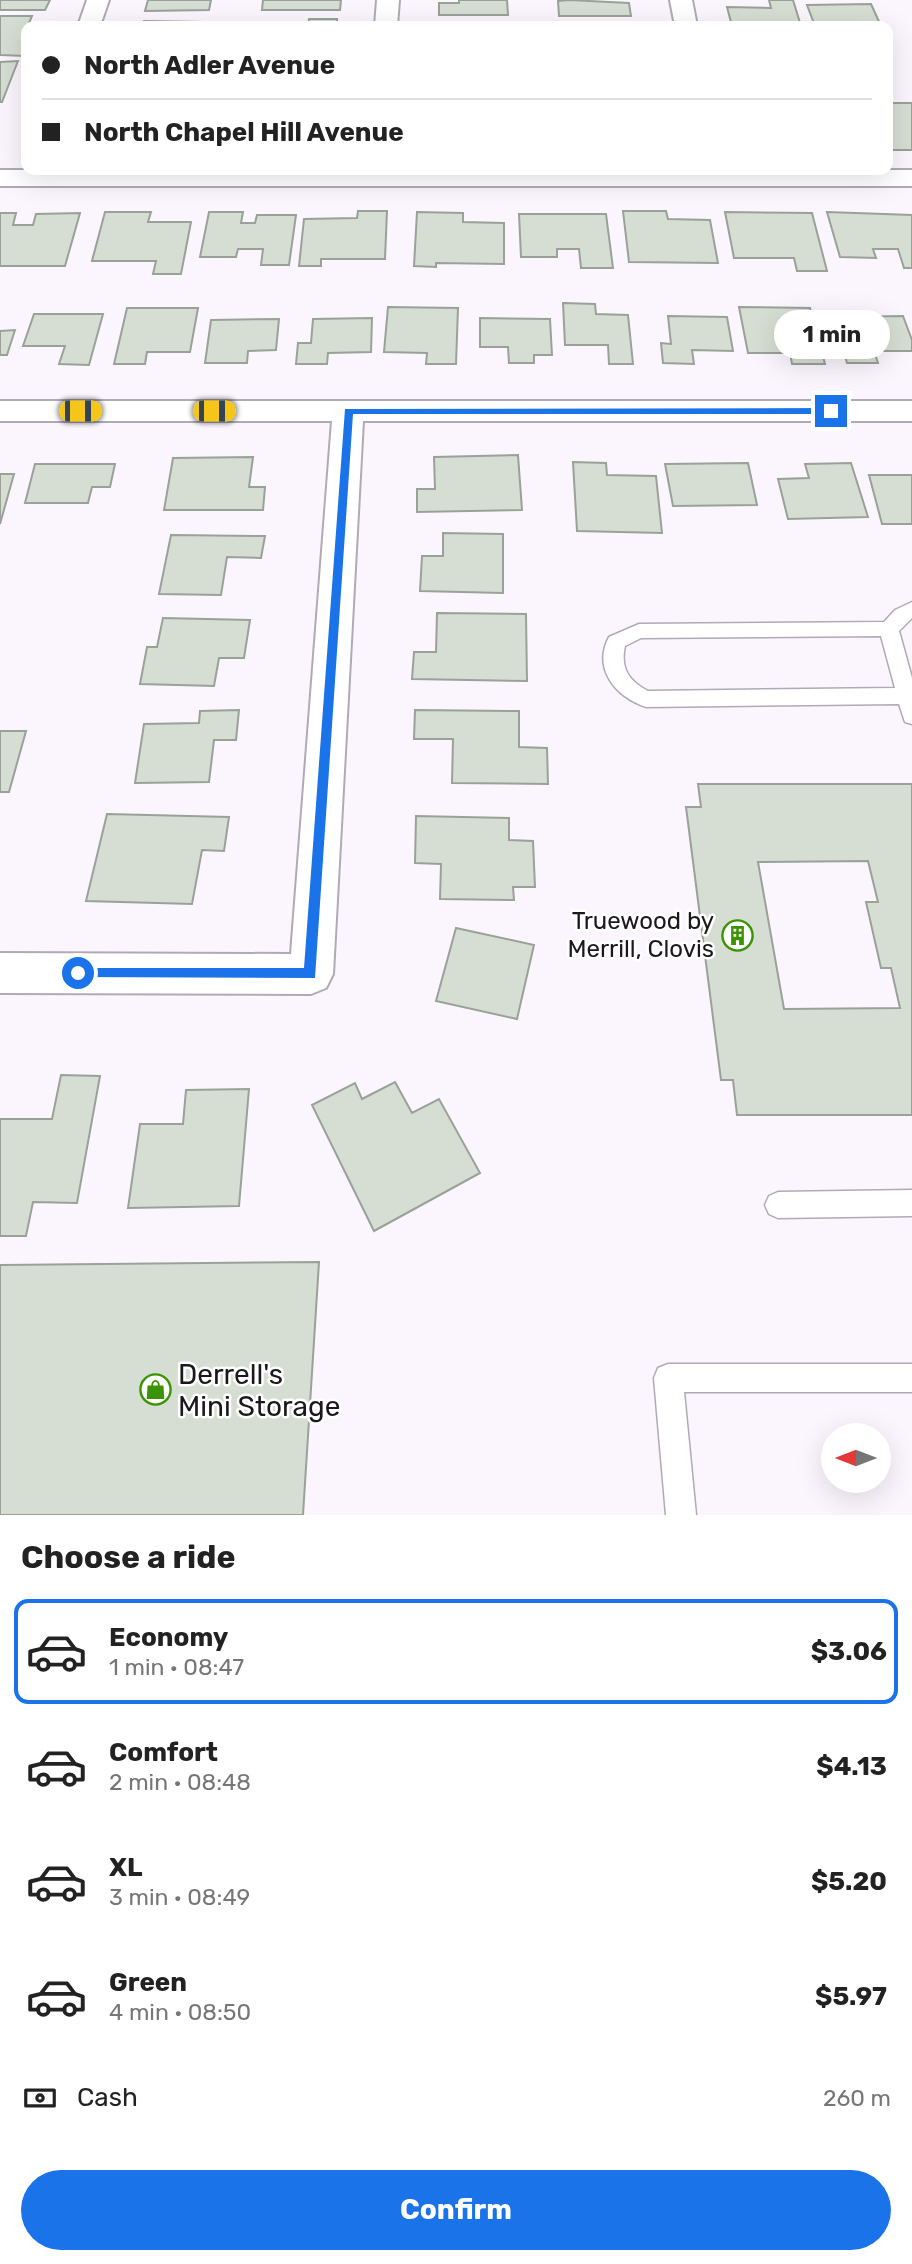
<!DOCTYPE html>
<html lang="en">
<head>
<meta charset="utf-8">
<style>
	:root { --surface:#fff; --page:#f6f6f6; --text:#222; --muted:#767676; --line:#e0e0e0; --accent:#1a73e8 }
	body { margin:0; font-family:Rubik,sans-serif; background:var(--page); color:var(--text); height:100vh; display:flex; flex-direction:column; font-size:26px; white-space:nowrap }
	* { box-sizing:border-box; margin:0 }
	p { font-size:23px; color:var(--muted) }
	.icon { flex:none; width:38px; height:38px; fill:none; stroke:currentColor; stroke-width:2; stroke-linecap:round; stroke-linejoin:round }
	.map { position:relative; height:1515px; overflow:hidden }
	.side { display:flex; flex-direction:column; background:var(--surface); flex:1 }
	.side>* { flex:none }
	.hud { position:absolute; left:21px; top:21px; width:872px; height:154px; border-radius:14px; box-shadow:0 7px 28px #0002; display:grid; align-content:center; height:154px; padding:0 21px; background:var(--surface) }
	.needle { width:46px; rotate:270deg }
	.fabs { position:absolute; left:821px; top:1423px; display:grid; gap:14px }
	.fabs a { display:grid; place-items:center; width:70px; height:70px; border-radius:50%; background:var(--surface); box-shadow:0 7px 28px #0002; font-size:35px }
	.end { position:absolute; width:32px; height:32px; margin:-16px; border:9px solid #1a73e8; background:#fff; box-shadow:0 0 0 4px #fff }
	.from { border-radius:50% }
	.bubble { position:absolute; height:49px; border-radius:24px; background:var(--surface); box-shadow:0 7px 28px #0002; font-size:23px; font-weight:700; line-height:49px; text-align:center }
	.car { position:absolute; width:21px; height:42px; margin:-21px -10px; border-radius:9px; box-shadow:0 0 5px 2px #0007; background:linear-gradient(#f5c518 24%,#345 0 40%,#f5c518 0 76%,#345 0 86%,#f5c518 0) }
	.hud b { display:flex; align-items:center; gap:24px; height:66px; font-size:26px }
	.hud b+b { border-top:2px solid var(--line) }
	.hud i { width:18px; height:18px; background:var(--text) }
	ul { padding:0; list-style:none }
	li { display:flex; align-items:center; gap:21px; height:105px; margin:0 14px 10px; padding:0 7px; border:4px solid transparent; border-radius:14px }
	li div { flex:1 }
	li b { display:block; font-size:26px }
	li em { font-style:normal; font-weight:700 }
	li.active { border-color:var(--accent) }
	li>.icon { width:63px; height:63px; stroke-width:1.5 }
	h2 { padding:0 21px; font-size:32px; line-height:84px }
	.pay { display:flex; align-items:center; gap:18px; height:77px; padding:0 21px; font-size:26px }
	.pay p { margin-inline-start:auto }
	.action { display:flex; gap:14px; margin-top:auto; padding:14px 21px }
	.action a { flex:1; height:80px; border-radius:42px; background:var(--accent); color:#fff; font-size:28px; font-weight:700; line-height:80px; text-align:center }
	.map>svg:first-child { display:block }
	.building { fill:#d6ded3; stroke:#9aa198; stroke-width:2; fill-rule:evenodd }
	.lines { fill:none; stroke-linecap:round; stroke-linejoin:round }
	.service-casing { stroke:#b1aab4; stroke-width:3 }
	.minor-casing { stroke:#b1aab4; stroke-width:4 }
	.service { fill:#fff; fill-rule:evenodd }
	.minor { fill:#fff; fill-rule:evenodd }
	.route { fill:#1a73e8 }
	.labels { text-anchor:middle; stroke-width:5; stroke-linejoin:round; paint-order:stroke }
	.poi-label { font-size:24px; fill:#1b181c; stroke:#fff; text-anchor:end }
	.near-poi-label { font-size:28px; fill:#1b181c; stroke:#fff; text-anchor:start }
</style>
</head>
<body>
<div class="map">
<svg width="912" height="1515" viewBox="0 0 912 1515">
	<rect width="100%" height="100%" fill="#fbf6fe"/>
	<!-- building -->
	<path class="building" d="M0,0H50L45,10H0Z
		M148,0H211L209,10L145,11Z
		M263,0H341L340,10H262Z
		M459,0H507L508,15H439V3H459Z
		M569,0L629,3L631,16H559L558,1Z
		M769,0H793L801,26H732L727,7L771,8Z
		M871,4L881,26H815L807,5Z
		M0,16H32L23,37H26L25,56L0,55Z
		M309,19H337V26H281L308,25Z
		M144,21L204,22L203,26H142Z
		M558,22H623L624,26H559Z
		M18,61L2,102H0V62Z
		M893,103H912V150H887V105Z
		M358,211H387L385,259H321V266H299L304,219L357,218Z
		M623,211H666L668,219L710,220L718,263L629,262Z
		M105,212H151L148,222H191L181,274H153L156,261H92Z
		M209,212H243L241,223H255L257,215H296L289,265H261L263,249H238L236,257H200Z
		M417,212L463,213V222L504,223V264L436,263V267L414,266Z
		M725,212L812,213L827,271H797L794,258H734Z
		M827,212L912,215V268H904L898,249H873L876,258L840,257Z
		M0,213H16L13,225H33L36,214L80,213L65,266H0Z
		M519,214H606L613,268H581L579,249H557V257H521Z
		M563,303L595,304L596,314L628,315L633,364H609L608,345H565Z
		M388,307L458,308L456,364H426L427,353L384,352Z
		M739,307L810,308L825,364H792L790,353H748Z
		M127,308H198L190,352H147L145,364H114Z
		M34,314H103L89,365L59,364L65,346H23Z
		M668,316L727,317L733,351L692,350L694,364L663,363L661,343L671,344Z
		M903,316L912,340V351H874L878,363H847L841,343H854L845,317Z
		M372,318L371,352L328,353L327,364H296L298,343H311L313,319Z
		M480,318L550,319L552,355H534V363H509L508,347H480Z
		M279,319L276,350L248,351L247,363H205L211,320Z
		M15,330L7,355H0V331Z
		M518,455L522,510L417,512V489H435L434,457Z
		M253,457L249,487H265L263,510H164L173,458Z
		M573,462L606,463L607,475L656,476L662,533L577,531Z
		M748,463L757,505L673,506L665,464Z
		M851,463L868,517L788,519L778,479L809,478L805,464Z
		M35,464H115L110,487H92L88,503H25Z
		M0,474H14L0,524Z
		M869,475H912V524H882Z
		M443,533L503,534V593L420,591L422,556H443Z
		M171,535L265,536L261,558L227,557L221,595L159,594Z
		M437,613L526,614L527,681L412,679L414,652H436Z
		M163,618L250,620L244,658H219L214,686L140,684L147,647H157Z
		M239,710L236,740H214L209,782L135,783L144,724L199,723L200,711Z
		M415,710L519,711V747L547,748L548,784L452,783L453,739H414Z
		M0,731H26L9,792H0Z
		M698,784H912V1115H737L733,1080H721L686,807H701ZM868,861L878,902H866L881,968H891L900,1008L784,1009L758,862Z
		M107,814L229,817L224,851L202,850L192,904L86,901Z
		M416,816L509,818V840L533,841L535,887H513L514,900L440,899L441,864L415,863Z
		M456,928L534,945L517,1019L436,1001Z
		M61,1075L100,1076L77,1203L33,1202L26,1236H0V1119H52Z
		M395,1082L412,1113L439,1099L480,1173L374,1231L312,1105L355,1083L362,1099Z
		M249,1089L239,1206L128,1208L140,1124H183L186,1090Z
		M319,1262L303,1515H0V1265Z"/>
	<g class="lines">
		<defs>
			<path id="service" d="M912,602V618L899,631L912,678V724L905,722L899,704L646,707C616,697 592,669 609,637L639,624L884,622L895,610ZM881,636L895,688L648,691C629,681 620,669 625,646L641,638Z
				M912,1190V1216L778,1218L769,1214L765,1205L769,1196L778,1192Z
				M668,1364H912V1392H684L696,1515H666L654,1378L658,1368Z"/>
			<path id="minor" d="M87,0H109L100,26H78Z
				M377,0H399L397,26H375Z
				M670,0H692L697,26H675Z
				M0,170H912V186H0Z
				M0,401H912V421H363L333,974L326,988L311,994L0,993V953L291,954L332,421H0Z"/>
		</defs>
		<!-- service casing -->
		<use href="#service" class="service-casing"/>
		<!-- minor casing -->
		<use href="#minor" class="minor-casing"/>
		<!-- service -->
		<use href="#service" class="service"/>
		<!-- minor -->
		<use href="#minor" class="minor"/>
	</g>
	<!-- route -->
	<path class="route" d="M831,408L835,409V414H353L315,978L73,977L71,973L78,968H304L345,409Z"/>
	<!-- icons -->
	<defs>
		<symbol id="building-ring" viewBox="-11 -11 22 22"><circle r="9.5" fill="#fff" stroke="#3c9302" stroke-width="1.5"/><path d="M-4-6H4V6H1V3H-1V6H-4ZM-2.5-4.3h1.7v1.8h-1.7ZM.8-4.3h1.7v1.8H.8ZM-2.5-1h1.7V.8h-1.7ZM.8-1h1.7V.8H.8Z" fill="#3c9302"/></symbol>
		<symbol id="shop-ring" viewBox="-11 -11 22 22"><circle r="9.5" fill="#fff" stroke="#3c9302" stroke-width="1.5"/><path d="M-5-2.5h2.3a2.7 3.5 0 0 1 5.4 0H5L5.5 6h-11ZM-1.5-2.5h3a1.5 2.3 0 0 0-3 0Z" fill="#3c9302"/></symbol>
	</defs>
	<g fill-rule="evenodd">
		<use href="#building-ring" x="720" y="918" width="35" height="35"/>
		<use href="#shop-ring" x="138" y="1372" width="35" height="35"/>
	</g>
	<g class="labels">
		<!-- poi labels -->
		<g class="poi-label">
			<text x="714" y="929">Truewood by<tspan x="714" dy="28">Merrill, Clovis</tspan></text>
		</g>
		<!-- near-poi labels -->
		<g class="near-poi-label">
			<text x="178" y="1384">Derrell's<tspan x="178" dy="32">Mini Storage</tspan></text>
		</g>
	</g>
</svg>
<div class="fabs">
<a><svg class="needle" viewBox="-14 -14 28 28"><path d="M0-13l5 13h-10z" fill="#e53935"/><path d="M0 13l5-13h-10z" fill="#767676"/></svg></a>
</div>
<i class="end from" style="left:78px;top:973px"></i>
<i class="end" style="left:831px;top:411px"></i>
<div class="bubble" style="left:774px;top:310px;width:116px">1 min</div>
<i class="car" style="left:80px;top:411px;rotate:90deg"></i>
<i class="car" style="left:214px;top:411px;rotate:90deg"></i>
<div class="hud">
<b><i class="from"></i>North Adler Avenue</b>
<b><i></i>North Chapel Hill Avenue</b>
</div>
</div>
<section class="side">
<h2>Choose a ride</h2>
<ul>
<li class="active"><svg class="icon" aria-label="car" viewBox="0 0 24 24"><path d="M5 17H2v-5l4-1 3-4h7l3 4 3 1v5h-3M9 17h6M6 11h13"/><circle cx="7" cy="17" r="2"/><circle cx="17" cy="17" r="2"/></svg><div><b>Economy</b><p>1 min · 08:47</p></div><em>$3.06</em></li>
<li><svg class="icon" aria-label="car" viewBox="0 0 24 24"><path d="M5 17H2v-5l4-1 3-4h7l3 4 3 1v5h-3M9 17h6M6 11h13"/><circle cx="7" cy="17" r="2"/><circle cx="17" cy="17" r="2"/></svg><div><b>Comfort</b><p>2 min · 08:48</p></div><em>$4.13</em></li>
<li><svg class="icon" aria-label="car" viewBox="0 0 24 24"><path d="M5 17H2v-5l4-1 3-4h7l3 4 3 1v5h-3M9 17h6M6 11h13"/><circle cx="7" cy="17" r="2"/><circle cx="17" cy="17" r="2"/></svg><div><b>XL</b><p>3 min · 08:49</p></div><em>$5.20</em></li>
<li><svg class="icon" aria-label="car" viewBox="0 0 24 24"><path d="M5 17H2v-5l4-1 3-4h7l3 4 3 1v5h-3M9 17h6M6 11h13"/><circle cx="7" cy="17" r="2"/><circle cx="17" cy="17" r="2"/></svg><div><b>Green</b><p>4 min · 08:50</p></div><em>$5.97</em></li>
</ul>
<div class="pay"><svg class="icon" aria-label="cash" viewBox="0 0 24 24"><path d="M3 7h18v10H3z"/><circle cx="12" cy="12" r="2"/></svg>Cash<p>260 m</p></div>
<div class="action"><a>Confirm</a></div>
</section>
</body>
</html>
